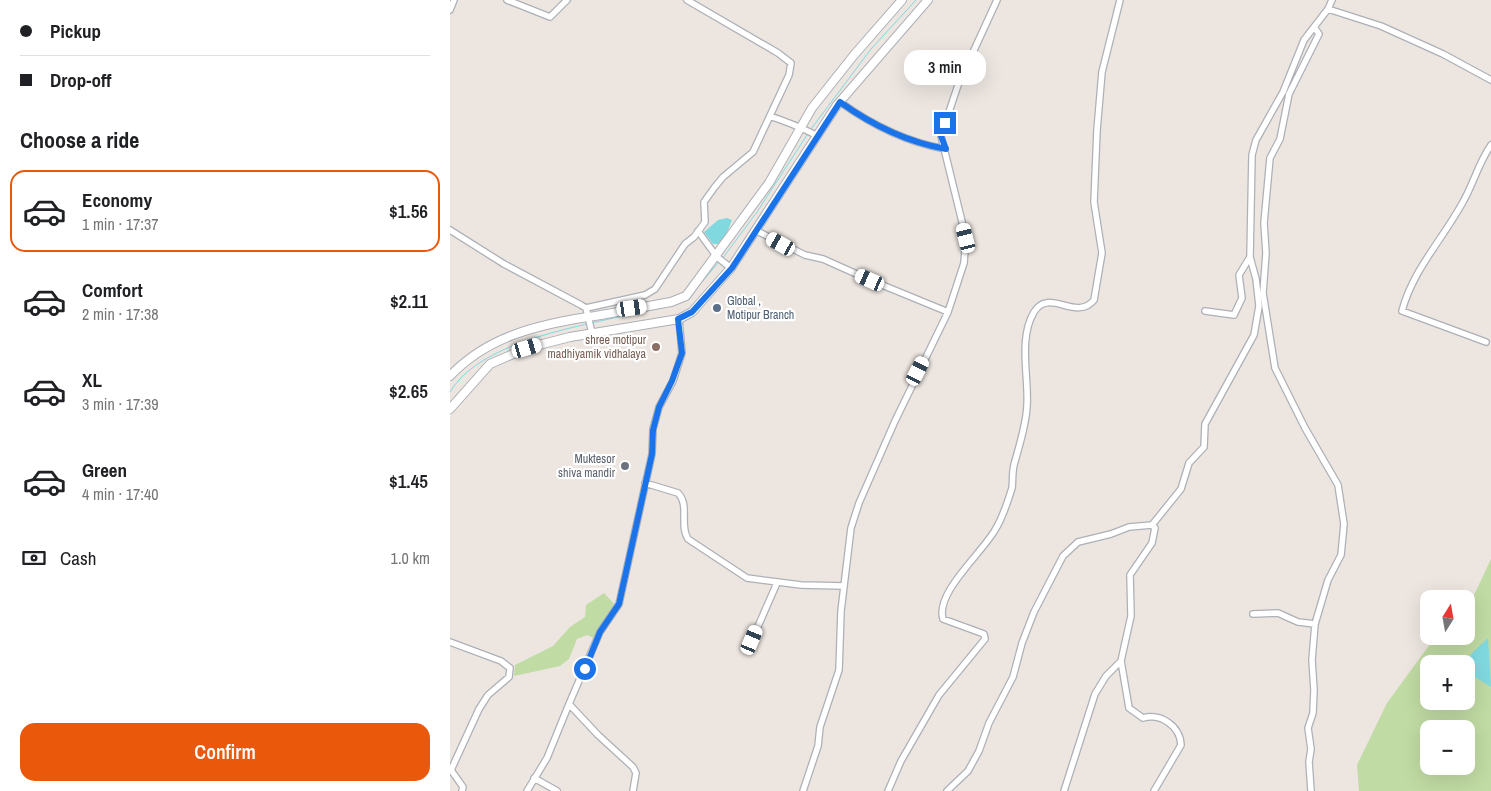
<!DOCTYPE html>
<html lang="en">
<head>
<meta charset="utf-8">
<style>
	:root { --surface:#fff; --page:#f2f2f2; --text:#202124; --muted:#757577; --line:#e0e0e0; --accent:#ea580c }
	body { margin:0; font-family:"Archivo Narrow",sans-serif; background:var(--page); color:var(--text); height:100vh; display:flex; flex-direction:column; font-size:19px; white-space:nowrap }
	* { box-sizing:border-box; margin:0 }
	p { font-size:16px; color:var(--muted) }
	.icon { flex:none; width:28px; height:28px; fill:none; stroke:currentColor; stroke-width:2; stroke-linecap:round; stroke-linejoin:round }
	.map { position:relative; flex:1; overflow:hidden }
	.details { display:flex; flex-direction:column; background:var(--surface); width:450px }
	.details>* { flex:none }
	.hud { display:grid; align-content:center; height:110px; padding:0 20px; background:var(--surface) }
	.needle { width:32px; rotate:11deg }
	.controls { position:absolute; left:970px; top:590px; display:grid; gap:10px }
	.controls a { display:grid; place-items:center; width:55px; height:55px; border-radius:10px; background:var(--surface); box-shadow:0 5px 20px #0002; font-size:25px }
	.end { position:absolute; width:22px; height:22px; margin:-11px; border:6px solid #1a73e8; background:#fff; box-shadow:0 0 0 2px #fff }
	.from { border-radius:50% }
	.bubble { position:absolute; height:35px; border-radius:15px; background:var(--surface); box-shadow:0 5px 20px #0002; font-size:16px; font-weight:600; line-height:35px; text-align:center }
	.car { position:absolute; width:15px; height:30px; margin:-15px -8px; border-radius:6px; box-shadow:0 0 4px 1px #0007; background:linear-gradient(#fff 24%,#345 0 40%,#fff 0 76%,#345 0 86%,#fff 0) }
	.hud b { display:flex; align-items:center; gap:18px; height:48px; font-size:19px }
	.hud b+b { border-top:1px solid var(--line) }
	.hud i { width:12px; height:12px; background:var(--text) }
	ul { padding:0; list-style:none }
	li { display:flex; align-items:center; gap:15px; height:82px; margin:0 10px 8px; padding:0 10px; border:2px solid transparent; border-radius:15px }
	li div { flex:1 }
	li b { display:block; font-size:19px }
	li em { font-style:normal; font-weight:600 }
	li.active { border-color:var(--accent) }
	li>.icon { width:45px; height:45px; stroke-width:1.5 }
	h2 { padding:0 20px; font-size:22px; line-height:60px }
	.pay { display:flex; align-items:center; gap:12px; height:55px; padding:0 20px; font-size:19px }
	.pay p { margin-inline-start:auto }
	.cta { display:flex; gap:10px; margin-top:auto; padding:10px 20px }
	.cta a { flex:1; height:58px; border-radius:15px; background:var(--accent); color:#fff; font-size:20px; font-weight:600; line-height:58px; text-align:center }
	main { display:flex; flex:1; min-height:0 }
	.map>svg:first-child { display:block }
	.green { fill:#c1dba4; fill-rule:evenodd }
	.water { fill:#81d9e0 }
	.lines { fill:none; stroke-linecap:round; stroke-linejoin:round }
	.stream { stroke:#81d9e0; stroke-width:1 }
	.minor-casing { stroke:#adb0b6; stroke-width:8 }
	.secondary-casing { stroke:#adb0b6; stroke-width:10 }
	.minor { stroke:#fff; stroke-width:5.5 }
	.secondary { stroke:#fff; stroke-width:8 }
	.route { stroke:#1a73e8; stroke-width:6 }
	.service-dot { fill:#5c6f8a; stroke:#fff; stroke-width:2 }
	.education-dot { fill:#8d6e63; stroke:#fff; stroke-width:2 }
	.worship-dot { fill:#6b7280; stroke:#fff; stroke-width:2 }
	.labels { text-anchor:middle; stroke-width:4.5; stroke-linejoin:round; paint-order:stroke }
	.service-label { font-size:12px; fill:#4e5e75; stroke:#fff; text-anchor:start }
	.education-label { font-size:12px; fill:#785e54; stroke:#fff; text-anchor:end }
	.worship-label { font-size:12px; fill:#5b616d; stroke:#fff; text-anchor:end }
</style>
</head>
<body>
<main>
<section class="details">
<div class="hud">
<b><i class="from"></i>Pickup</b>
<b><i></i>Drop-off</b>
</div>
<h2>Choose a ride</h2>
<ul>
<li class="active"><svg class="icon" aria-label="car" viewBox="0 0 24 24"><path d="M5 17H2v-5l4-1 3-4h7l3 4 3 1v5h-3M9 17h6M6 11h13"/><circle cx="7" cy="17" r="2"/><circle cx="17" cy="17" r="2"/></svg><div><b>Economy</b><p>1 min · 17:37</p></div><em>$1.56</em></li>
<li><svg class="icon" aria-label="car" viewBox="0 0 24 24"><path d="M5 17H2v-5l4-1 3-4h7l3 4 3 1v5h-3M9 17h6M6 11h13"/><circle cx="7" cy="17" r="2"/><circle cx="17" cy="17" r="2"/></svg><div><b>Comfort</b><p>2 min · 17:38</p></div><em>$2.11</em></li>
<li><svg class="icon" aria-label="car" viewBox="0 0 24 24"><path d="M5 17H2v-5l4-1 3-4h7l3 4 3 1v5h-3M9 17h6M6 11h13"/><circle cx="7" cy="17" r="2"/><circle cx="17" cy="17" r="2"/></svg><div><b>XL</b><p>3 min · 17:39</p></div><em>$2.65</em></li>
<li><svg class="icon" aria-label="car" viewBox="0 0 24 24"><path d="M5 17H2v-5l4-1 3-4h7l3 4 3 1v5h-3M9 17h6M6 11h13"/><circle cx="7" cy="17" r="2"/><circle cx="17" cy="17" r="2"/></svg><div><b>Green</b><p>4 min · 17:40</p></div><em>$1.45</em></li>
</ul>
<div class="pay"><svg class="icon" aria-label="cash" viewBox="0 0 24 24"><path d="M3 7h18v10H3z"/><circle cx="12" cy="12" r="2"/></svg>Cash<p>1.0 km</p></div>
<div class="cta"><a>Confirm</a></div>
</section>
<div class="map">
<svg width="1041" height="791" viewBox="0 0 1041 791">
	<rect width="100%" height="100%" fill="#ece5e0"/>
	<!-- green -->
	<path class="green" d="M1041,559V791H909L907,765L937,703L986,636H1016V612ZM979,664H1016V701H979ZM979,729H1016V766H979Z
		M154,593L164,604L146,639L137,635L127,639L119,659L110,666L64,676L65,665L103,646L120,627L135,617L136,605Z"/>
	<!-- water -->
	<path class="water" d="M277,218L282,220L276,235L268,244H263L254,232L268,220Z
		M1038,638L1041,687L1025,677L1018,663L1021,654Z"/>
	<g class="lines">
		<!-- stream -->
		<path class="stream" d="M361,129L421,49L466,0
			M272,259L307,212L357,135
			M244,291L269,262
			M141,323L215,307
			M0,392C24,351 94,334 137,324"/>
		<defs>
			<path id="minor" d="M57,0L100,17L117,0
				M882,0L878,9L931,26L993,54L1041,80
				M0,10L4,0
				M390,102C422,125 456,142 495,149
				M320,116C336,122 352,127 367,136
				M0,230L54,264L131,305L136,308L142,333
				M248,231L267,257L281,268
				M307,231L355,255L373,259L420,280L498,312
				M136,308L195,295L205,289L235,244L244,237L255,222L254,202L264,188L273,177L303,152L339,75L341,63L328,53L237,0
				M755,311L784,315L792,298L789,275L800,257
				M1036,342L952,311C963,269 994,238 1014,200C1024,182 1029,162 1041,145
				M195,483L228,493C240,505 229,526 238,539L297,578L351,585L394,586
				M803,614L828,613L848,622L865,624
				M302,640L327,583
				M0,642L51,661L60,668L59,677L38,695L29,709L1,770L13,787L12,791
				M671,661L679,708L693,718C711,713 730,726 731,745L704,791
				M84,778L107,791
				M77,791L97,758L119,704
				M183,791L186,773L183,767L148,735L119,704L150,632L169,604L202,454L203,429L209,407L223,381L232,353L229,319
				M353,791L368,746L370,727L389,670L391,611L401,528L409,503L445,421L498,312L514,263L516,238L491,136L508,85L547,0
				M438,791L451,761L489,695L535,639L534,634L493,619C485,593 532,553 545,530C552,519 558,501 562,488C563,481 562,473 564,465C569,446 576,426 577,406C579,377 568,339 584,312C599,287 626,322 644,300L652,253L644,202L647,130L652,72L670,0
				M497,791L518,771L529,751L539,723L563,677L572,643L584,612L613,556L628,542L661,534L679,527L702,525
				M614,791L645,694L656,676L671,661L681,616L680,575L702,543L705,528L702,525L731,489L739,463L754,447L755,424L804,335L809,306L806,279L800,257L802,155L806,140L833,92L854,40L878,9
				M861,791L859,762L861,749L858,728L863,713L864,690L862,660L865,624L878,580L891,555L894,524L888,485L855,428L825,368L813,293L816,253L814,223L820,158L830,139L839,94L869,34L864,27"/>
			<path id="secondary" d="M0,376C37,337 86,325 138,317C165,313 193,307 221,302L236,296L319,183L362,108L404,55L452,0
				M0,409L40,364L77,348L120,337L229,319L242,312L281,268L387,105L478,0"/>
		</defs>
		<!-- minor casing -->
		<use href="#minor" class="minor-casing"/>
		<!-- secondary casing -->
		<use href="#secondary" class="secondary-casing"/>
		<!-- minor -->
		<use href="#minor" class="minor"/>
		<!-- secondary -->
		<use href="#secondary" class="secondary"/>
	</g>
	<g class="lines">
		<!-- route -->
		<path class="route" d="M135,669L150,632L169,604L202,454L203,430L209,407L222,381L232,353L228,319L242,312L282,268L390,102C422,125 456,142 496,149L491,136L495,123"/>
	</g>
	<!-- markers -->
	<circle class="service-dot" cx="267" cy="308" r="5"/>
	<circle class="education-dot" cx="206" cy="347" r="5"/>
	<circle class="worship-dot" cx="175" cy="466" r="5"/>
	<g class="labels">
		<!-- service labels -->
		<g class="service-label">
			<text x="277" y="305">Global ,<tspan x="277" dy="14">Motipur Branch</tspan></text>
		</g>
		<!-- education labels -->
		<g class="education-label">
			<text x="196" y="344">shree motipur<tspan x="196" dy="14">madhiyamik vidhalaya</tspan></text>
		</g>
		<!-- worship labels -->
		<g class="worship-label">
			<text x="165" y="463">Muktesor<tspan x="165" dy="14">shiva mandir</tspan></text>
		</g>
	</g>
</svg>
<div class="controls">
<a><svg class="needle" viewBox="-14 -14 28 28"><path d="M0-13l5 13h-10z" fill="#e53935"/><path d="M0 13l5-13h-10z" fill="#757577"/></svg></a>
<a>+</a>
<a>−</a>
</div>
<i class="end from" style="left:135px;top:669px"></i>
<i class="end" style="left:495px;top:123px"></i>
<div class="bubble" style="left:454px;top:50px;width:82px">3 min</div>
<i class="car" style="left:516px;top:238px;rotate:346deg"></i>
<i class="car" style="left:331px;top:244px;rotate:299deg"></i>
<i class="car" style="left:420px;top:280px;rotate:294deg"></i>
<i class="car" style="left:182px;top:308px;rotate:82deg"></i>
<i class="car" style="left:77px;top:348px;rotate:74deg"></i>
<i class="car" style="left:468px;top:371px;rotate:27deg"></i>
<i class="car" style="left:302px;top:640px;rotate:23deg"></i>
</div>
</main>
</body>
</html>
